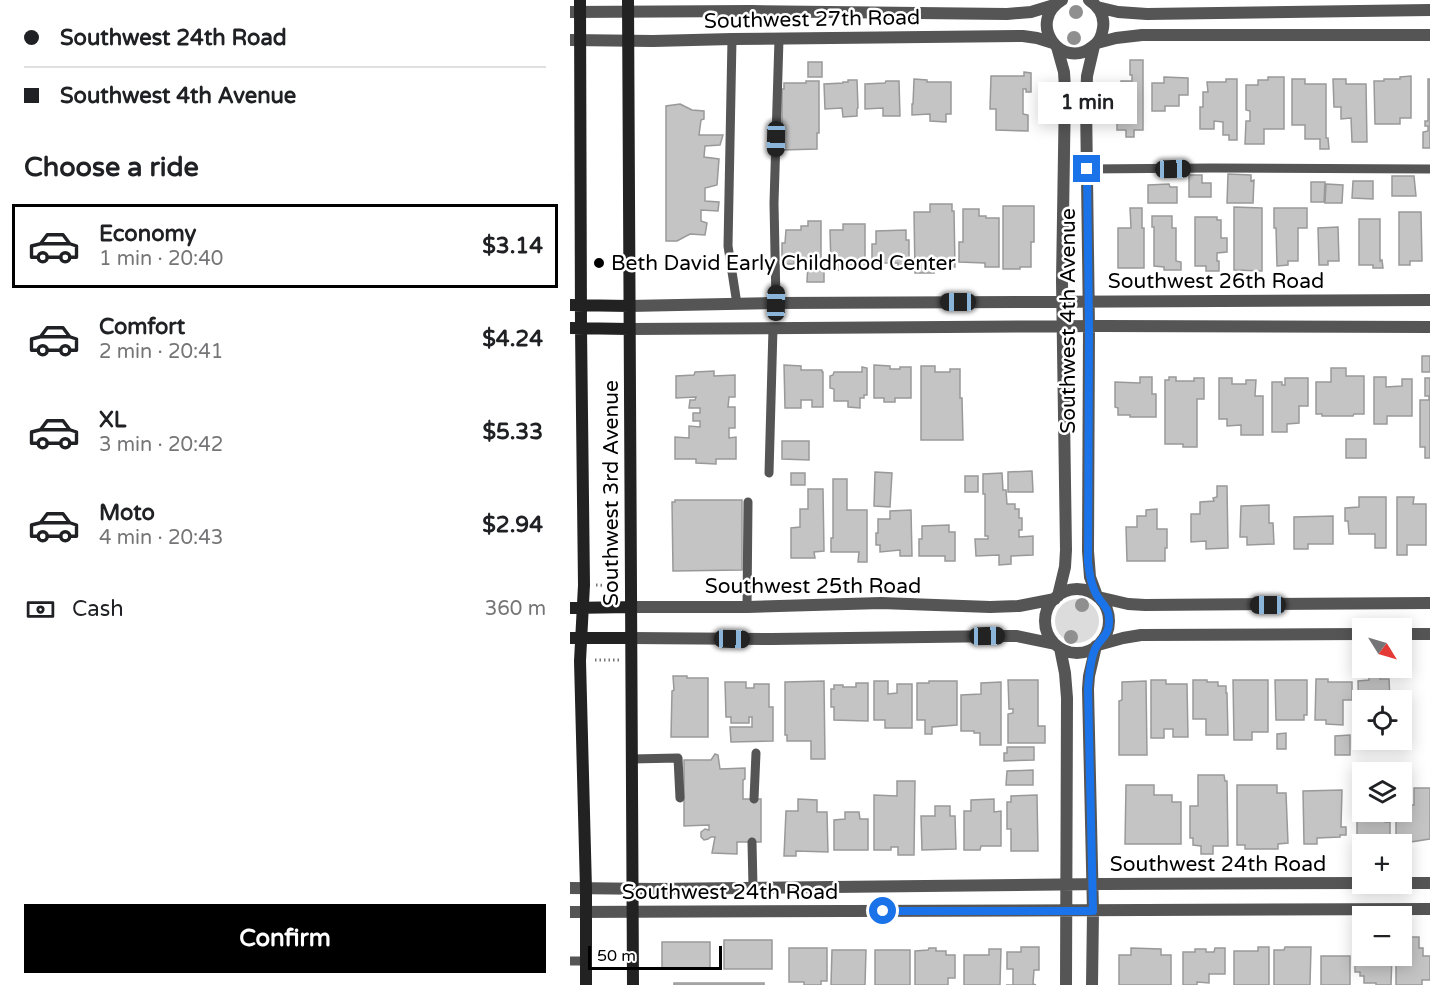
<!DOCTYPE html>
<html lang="en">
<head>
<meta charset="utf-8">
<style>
	:root { --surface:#fff; --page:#f2f2f2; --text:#202124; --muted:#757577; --line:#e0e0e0; --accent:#000 }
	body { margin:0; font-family:"Varela Round",sans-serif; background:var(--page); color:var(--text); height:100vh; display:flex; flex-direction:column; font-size:22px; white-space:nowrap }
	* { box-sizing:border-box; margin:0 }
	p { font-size:20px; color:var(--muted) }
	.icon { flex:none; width:33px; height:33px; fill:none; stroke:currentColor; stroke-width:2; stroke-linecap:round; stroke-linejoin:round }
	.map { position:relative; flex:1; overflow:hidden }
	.details { display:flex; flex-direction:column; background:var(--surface); width:570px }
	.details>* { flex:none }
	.top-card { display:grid; align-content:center; height:132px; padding:0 24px; background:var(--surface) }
	.needle { width:39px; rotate:127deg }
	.fabs { position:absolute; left:782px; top:618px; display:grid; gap:12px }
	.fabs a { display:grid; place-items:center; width:60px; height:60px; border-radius:0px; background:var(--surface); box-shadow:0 3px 15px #0003; font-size:30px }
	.scale { position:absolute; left:18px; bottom:15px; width:134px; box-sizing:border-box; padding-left:6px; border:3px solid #000; border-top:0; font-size:16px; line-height:21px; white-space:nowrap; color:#000; -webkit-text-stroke:4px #fff; paint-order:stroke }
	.end { position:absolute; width:27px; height:27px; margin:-14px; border:8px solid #1a73e8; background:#fff; box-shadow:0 0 0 3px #fff }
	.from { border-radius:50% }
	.bubble { position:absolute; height:42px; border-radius:0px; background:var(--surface); box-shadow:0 3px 15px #0003; font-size:20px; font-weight:700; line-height:42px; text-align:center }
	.car { position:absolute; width:18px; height:36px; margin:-18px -9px; border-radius:8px; box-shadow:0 0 4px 2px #0007; background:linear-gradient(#222 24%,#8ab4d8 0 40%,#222 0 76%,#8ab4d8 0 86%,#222 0) }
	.top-card b { display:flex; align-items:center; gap:21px; height:57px; font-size:22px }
	.top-card b+b { border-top:2px solid var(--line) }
	.top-card i { width:15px; height:15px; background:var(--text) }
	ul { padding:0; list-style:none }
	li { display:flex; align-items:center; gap:18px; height:84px; margin:0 12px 9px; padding:0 12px; border:3px solid transparent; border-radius:0px }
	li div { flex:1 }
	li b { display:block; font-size:22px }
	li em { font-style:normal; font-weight:700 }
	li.current { border-color:var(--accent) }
	li>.icon { width:54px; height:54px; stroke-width:1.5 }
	h2 { padding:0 24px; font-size:27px; line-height:72px }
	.pay { display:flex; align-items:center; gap:15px; height:66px; padding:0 24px; font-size:22px }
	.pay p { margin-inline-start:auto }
	.button { display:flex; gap:12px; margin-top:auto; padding:12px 24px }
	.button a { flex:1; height:69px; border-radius:0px; background:var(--accent); color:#fff; font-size:24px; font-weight:700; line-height:69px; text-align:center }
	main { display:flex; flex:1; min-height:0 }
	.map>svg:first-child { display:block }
	.green { fill:#dcdcdc }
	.building { fill:#c4c4c4; stroke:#999; stroke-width:1.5 }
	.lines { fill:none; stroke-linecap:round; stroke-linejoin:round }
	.path { stroke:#777; stroke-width:3; stroke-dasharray:1.5 3; stroke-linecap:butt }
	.lane { stroke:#555; stroke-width:9 }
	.street { stroke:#555; stroke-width:12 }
	.secondary { stroke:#222; stroke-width:12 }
	.tree { fill:#8f8f8f }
	.route { stroke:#1a73e8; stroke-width:8 }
	.poi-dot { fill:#000; stroke:#fff; stroke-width:2 }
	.labels { text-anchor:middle; stroke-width:5; stroke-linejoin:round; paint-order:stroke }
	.street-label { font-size:21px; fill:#000; stroke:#fff }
	.poi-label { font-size:21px; fill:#000; stroke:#fff; text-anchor:start }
</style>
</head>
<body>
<main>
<section class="details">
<div class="top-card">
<b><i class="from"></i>Southwest 24th Road</b>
<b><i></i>Southwest 4th Avenue</b>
</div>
<h2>Choose a ride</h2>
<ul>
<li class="current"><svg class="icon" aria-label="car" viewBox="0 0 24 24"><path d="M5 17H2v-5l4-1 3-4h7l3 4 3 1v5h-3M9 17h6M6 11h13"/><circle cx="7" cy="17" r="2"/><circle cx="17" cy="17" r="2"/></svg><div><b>Economy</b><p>1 min · 20:40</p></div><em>$3.14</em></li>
<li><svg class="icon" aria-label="car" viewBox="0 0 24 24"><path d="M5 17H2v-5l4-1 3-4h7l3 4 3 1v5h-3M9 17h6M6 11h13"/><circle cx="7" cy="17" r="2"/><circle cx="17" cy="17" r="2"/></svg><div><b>Comfort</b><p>2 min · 20:41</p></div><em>$4.24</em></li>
<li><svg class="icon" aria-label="car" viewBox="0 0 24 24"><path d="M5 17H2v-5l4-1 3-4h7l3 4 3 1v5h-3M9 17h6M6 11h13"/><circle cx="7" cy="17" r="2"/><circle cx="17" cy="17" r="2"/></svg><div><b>XL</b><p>3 min · 20:42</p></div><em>$5.33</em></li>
<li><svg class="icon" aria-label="car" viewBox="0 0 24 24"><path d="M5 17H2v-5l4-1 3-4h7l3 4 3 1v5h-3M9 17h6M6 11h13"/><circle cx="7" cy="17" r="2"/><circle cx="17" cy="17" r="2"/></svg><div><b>Moto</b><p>4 min · 20:43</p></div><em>$2.94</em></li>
</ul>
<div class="pay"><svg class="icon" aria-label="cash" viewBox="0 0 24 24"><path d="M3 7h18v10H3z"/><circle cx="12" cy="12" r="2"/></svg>Cash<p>360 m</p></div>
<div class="button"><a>Confirm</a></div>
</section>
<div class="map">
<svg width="860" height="985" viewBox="0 0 860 985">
	<rect width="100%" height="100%" fill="#fff"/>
	<!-- green -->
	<path class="green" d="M485 621a22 22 0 1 1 44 0a22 22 0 1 1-44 0Z"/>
	<!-- building -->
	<path class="building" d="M560,60H573V130H564V137H556V130H547V106H551V81H562V75H560Z
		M238,62H252V77H238Z
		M454,72L461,73V92H456V89H453V114L458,115V131L426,130V109H420L421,76H454Z
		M841,76V118H830V124H805L804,81H814V79H830V77Z
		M594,77L618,78V95H609V106H595V111H582V83H594Z
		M698,77H714V129H694V144H675L676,121H680V111L676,110V85H688V80H698Z
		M344,79L357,80V82H381V114H376V122L360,121V114L342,115V104H343Z
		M656,79H667V140H659V135H653V122L644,121V129H630V107H633V92H638L637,82H656Z
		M722,79H735V84H756V138H758L759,149H750V139H735V125H722Z
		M763,79H776V84H796L797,142H782L781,118L771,119V107H764Z
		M858,79H860V148H853V132L858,131V126H855V121H858Z
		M278,80H287L288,108L287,109V116L273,117L272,108L255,109L254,84L273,83V82H278Z
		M236,81H249V133H247V149L212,150V89H214V83H236Z
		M316,81H329L330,116H313V108L295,109V84L315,83Z
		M110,104L122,110L134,111V119L131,120L129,135H153L150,145L135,146L134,157L149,159L147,185L135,188V201L149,202L148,211L131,210V221L137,223L135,235L120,234L107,241H96V106Z
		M658,174L681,175V181L684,180L683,203H657Z
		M619,175H632V183H641V197H619Z
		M822,176H844L846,196H822Z
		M783,181H803V199L782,198Z
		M741,182H755L754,202H741Z
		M599,184L600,187H607V203H578V185Z
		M756,184L773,185L772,203H755Z
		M360,204H382V211H384L385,267H364V273H345L344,212H360Z
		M433,206H464V242H461V267H450V269H433Z
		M664,207L692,208V271L664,270Z
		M560,208H572V228H574V268H548V228H561Z
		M704,208H737V228H728V261H718V265L707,266L706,228H704Z
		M393,209H409V216H416V218H429V267H415V263L389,262V242H393Z
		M829,212H851L852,261H840V265H829Z
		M582,216H602V228H606V261L611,262V270H594V267L584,266V227H582Z
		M625,217H647V220H651V238H657V252L647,253V261H649V271H636V266H625Z
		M789,219H810V261L812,260L813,268H803V265H789Z
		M238,221H251V265H254V282H237L238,262L224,261V264H216V257L212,258V243H215L216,230H231V226H238Z
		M273,224H295V268H284V265H274V270H262V266H261L260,230H273Z
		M768,227L769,261H758V265H749L748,228Z
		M336,230V240H339V266L328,267V263H302V244H306V231Z
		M852,356H860V372H852Z
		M214,365L231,366V370H252V372H253V407H242V400H231V408H215Z
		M304,365L320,366V369H330V367H341V398H325V402H314V398H304Z
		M351,366H365V372H380V369H390V398H392L393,440H351Z
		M292,367L297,368V395H294V398H290V408L278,407V401H264V389L260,388V376L263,375L264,372H292Z
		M761,368H776V376H794V414H784L783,416H752V414H746V382H761Z
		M144,371V376L165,375V397H159L158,407H165V428H159V438L166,437V459H146V464L126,463V459H105V437L119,438V426L130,427V421H123V413H130V408H119L120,400H125L126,397L106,398V376L124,375L125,372Z
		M570,377H582V394H586V417H560V415H548V408L545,407V382L570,383Z
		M599,377H606V381H624V378H634V399H627V447H613V444H595V380H599Z
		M804,377H816V387L832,386V379H842V416H817V424H804Z
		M649,378H662V384H676V380H686L685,396H693V435H671V425L657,426V419H649Z
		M715,378H738V406H729V423L717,424V432H702V382H712V385H715Z
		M855,378H860V458H855V447H850V400H859V396H855Z
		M776,439H796V458H776Z
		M212,441H239V460L212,459Z
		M462,471L463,492H438V472Z
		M305,472L322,473L320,507L304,506Z
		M221,473H235V485H221Z
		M432,473L433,490H436L437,504H445V509H449V518H452V530H449V537L463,536V555L441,556V564L429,565V555L406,556L405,539H418V536H415V494H413V474Z
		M395,476H408V492H395Z
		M263,479H277V510H297V562H288L289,552H261V538H263Z
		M647,486H657L658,548L636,549V541L621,542V514H630V502L644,501L643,498L647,497Z
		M238,489H253L254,551L244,552L245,558H221V528L230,527V509H238Z
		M789,497H816V548H805V534H779L778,521H775V508L789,507Z
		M827,497H844L843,504H856V545H837V555H827Z
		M105,500H172V570L103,571L102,502H105Z
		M699,505V523H703L704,544L677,545V537H670L671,506Z
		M587,509V529H597V548H595V561H557L556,527H567V516H576V510Z
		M341,510L342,556H330V550L310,552V545H306V533H308V519H320V511Z
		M763,516V544H738V549H724V517Z
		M379,525V532H385V561H375V556H349V539H352V526Z
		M103,676H117V678H138V737H101L102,691L104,690Z
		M810,676V679H819L820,700H792V733H789L788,681L799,680V677Z
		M746,679H758V682H782V700H773V725L756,724V720H745Z
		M438,680H468V726H475V743H438V714L443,713V709H439Z
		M581,680H596V684H617L618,737H603V729H594V738H581Z
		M623,680H637V682H648V686H656V693H657L658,735H636V719H623Z
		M663,680H698V732H682V740H664Z
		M705,680H737V715H734V720H706Z
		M254,681L255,759H241V741H217V735H215V682Z
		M304,681H318V694L327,693V684H342V728H315V720H304Z
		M359,681H387V725L362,727V734H355V720H347V683H359Z
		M576,681L577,755H549V701L552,700V682Z
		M155,682H176V688H184V684H199V707H203V741L161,742L160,727H182V717H179V723H161V717H156Z
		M431,682V745H410V733H404V731H391V695L411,694V683Z
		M286,683H298V721L264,720V707H261V689H264V685H273V687H286Z
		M716,733V749H707V734Z
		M780,735V755H765V736Z
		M437,747H464V760L434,761V753H437Z
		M145,754L148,755L150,769L175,768V779L173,780V799H191V842H167V854L142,853L145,837H141L138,839L134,840L131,837V832L135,829L139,830V825L114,826V760H141Z
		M463,770V785H436L437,771Z
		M628,775H654L655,781H657L658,846H643V854H631V846L623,845V838H620V806H628Z
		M327,781H345L344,855H328V847H321V850H304V795L327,796Z
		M556,785H584V795H602V802H611V844H555Z
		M667,785H707V793H716L718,843L708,844V849H675V845H667Z
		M844,788H860V839L841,842V849H831V844H826V812H831V805H844Z
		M772,790L771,827H776V835H770V837L747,838V844H734L733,791Z
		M467,795L468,851H441V829H437V802H441V796Z
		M228,799L247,800V812H257L258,852L226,851V856H214L216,811H228Z
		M424,799V812L431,811V846H411L410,850H394V811H401V800Z
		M365,806H380V816H385L386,849L352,850L351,816H365Z
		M275,812H289L290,819H298V850H264V820L275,819Z
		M804,812H815V822H820V844H799V841L787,842V818L804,817Z
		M831,937H849V948H853V956H860V980H852V985H826V956H831Z
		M154,940H202V969H154Z
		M92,942H140V969H92Z
		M451,947H469V970H464L463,984L466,985H436H443V969H437V952H451Z
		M688,947H699V985H664V951H688Z
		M715,947H741L740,985H704V950H714Z
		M219,948H257V981H251V985H234V982H219Z
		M359,948H366V951H376V955H385V978H378V985H345V951L358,950Z
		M561,948L591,949V955H601V985H549V955H561Z
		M645,948H655V974H639V983L627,982V985H613V952H625V949H636V952H644Z
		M785,948H792V956H822L821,985H806V983H794V976H790V972H785Z
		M419,949H431L430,985H394V955H419Z
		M262,950H296L295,985H261Z
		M305,950H340V985H305Z
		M751,956H780V985H751Z
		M104,983H194V985H104Z"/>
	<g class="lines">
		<!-- path -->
		<path class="path" d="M26,585L47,586
			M25,660H49"/>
		<!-- lane -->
		<path class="lane" d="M162,39L158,246L167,304
			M517,169L642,168L860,169
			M206,303L204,203L209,39
			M199,473L203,328
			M177,607L178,502
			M62,759L108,758L110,798
			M184,799L186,753
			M182,842L183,887
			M0,961H16"/>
		<!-- street -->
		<path class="street" d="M492,0C456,22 491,71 522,47C529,43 532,36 533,28C535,16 528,6 519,0
			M527,7L548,12L577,14L860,10
			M0,12L181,11L437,14L461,12L484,5
			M0,40L83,41L162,39L453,36L467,38L483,43
			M527,43L546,38L572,35H860
			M524,46L517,76L516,101L519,327L518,551L520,577L527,596
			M487,47L494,72L495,89L492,281L496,550L495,567L488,596
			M59,306L206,303L860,300
			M59,329L532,326L860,327
			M475 621a32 32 0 1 1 64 0a32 32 0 1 1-64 0Z
			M528,597L558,604L575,605L860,603
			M61,607H177L311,603L420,607L449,606L485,599
			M831,634H860
			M61,638L202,639L433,636H447L485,644
			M528,645L553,638L571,635L792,634
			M490,648L495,673L497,698L496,985
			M831,883H860
			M0,888L85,889L533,884L792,883
			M0,912L860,909
			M522,985L523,911L518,689L519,676L526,646"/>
		<!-- secondary -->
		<path class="secondary" d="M10,0L11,328L14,585L10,661L16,889V985
			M58,0L63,985
			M0,305L59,306
			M0,328L59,329
			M0,608L61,607
			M0,638H61"/>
	</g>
	<!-- trees -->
	<g class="tree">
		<circle cx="506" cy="12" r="7"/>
		<circle cx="504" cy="38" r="7"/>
		<circle cx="512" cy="605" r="7"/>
		<circle cx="501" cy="637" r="7"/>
	</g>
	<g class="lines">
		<!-- route -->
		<path class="route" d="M313,911H523L518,689C519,677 520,658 526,647C531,638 539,635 539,623C540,607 532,605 526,594C521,584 519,572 518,562L519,327L517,169"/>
	</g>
	<!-- markers -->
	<circle class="poi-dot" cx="29" cy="263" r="6"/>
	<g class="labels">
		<!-- street labels -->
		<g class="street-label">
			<text transform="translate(242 19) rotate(-1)" y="7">Southwest 27th Road</text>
			<text x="646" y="288">Southwest 26th Road</text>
			<text transform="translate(498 321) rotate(-90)" y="7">Southwest 4th Avenue</text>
			<text transform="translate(41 493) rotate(-90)" y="7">Southwest 3rd Avenue</text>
			<text x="243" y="593">Southwest 25th Road</text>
			<text x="648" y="871">Southwest 24th Road</text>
			<text x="160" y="899">Southwest 24th Road</text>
		</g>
		<!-- poi labels -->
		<g class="poi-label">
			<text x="41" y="270">Beth David Early Childhood Center</text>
		</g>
	</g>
</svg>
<div class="fabs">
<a><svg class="needle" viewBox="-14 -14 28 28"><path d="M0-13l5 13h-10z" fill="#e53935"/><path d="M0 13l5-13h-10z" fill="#757577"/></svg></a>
<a><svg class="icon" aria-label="locate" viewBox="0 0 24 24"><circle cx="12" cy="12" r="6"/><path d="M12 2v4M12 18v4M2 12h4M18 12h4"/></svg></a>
<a><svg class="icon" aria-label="layers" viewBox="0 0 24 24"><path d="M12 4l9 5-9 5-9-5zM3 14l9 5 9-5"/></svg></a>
<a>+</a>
<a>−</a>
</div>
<div class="scale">50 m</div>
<i class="end from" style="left:313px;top:911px"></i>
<i class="end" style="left:517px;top:169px"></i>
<div class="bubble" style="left:468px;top:82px;width:99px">1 min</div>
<i class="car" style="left:206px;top:139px;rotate:181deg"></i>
<i class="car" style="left:603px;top:169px;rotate:89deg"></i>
<i class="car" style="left:388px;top:302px;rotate:270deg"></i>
<i class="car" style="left:206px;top:303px;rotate:1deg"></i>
<i class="car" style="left:698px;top:605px;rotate:270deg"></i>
<i class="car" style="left:417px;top:636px;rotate:89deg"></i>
<i class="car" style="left:162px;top:639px;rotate:91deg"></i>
</div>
</main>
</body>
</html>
